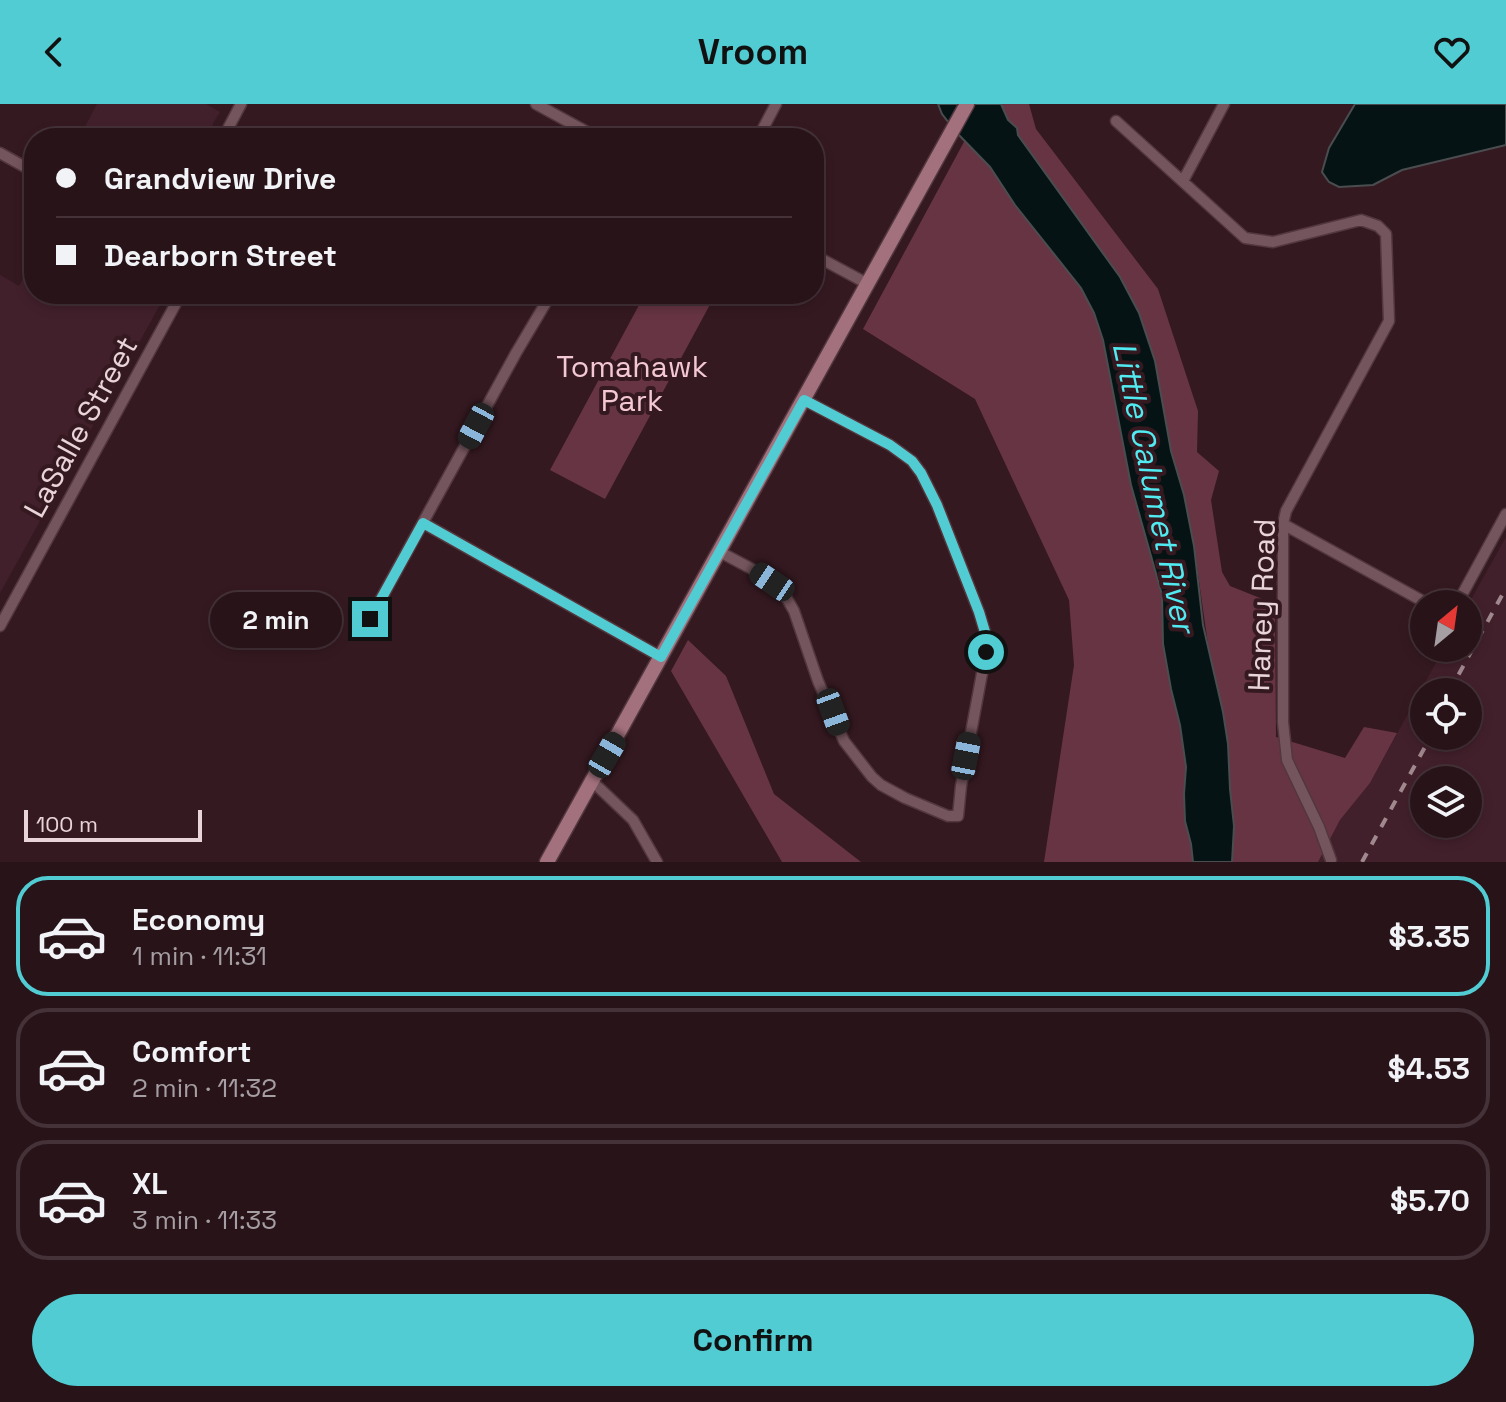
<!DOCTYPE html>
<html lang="en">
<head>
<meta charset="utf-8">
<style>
	:root { --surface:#281319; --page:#301c22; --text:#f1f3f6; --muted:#a59ea2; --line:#443238; --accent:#51ccd2 }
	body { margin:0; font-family:"Space Grotesk",sans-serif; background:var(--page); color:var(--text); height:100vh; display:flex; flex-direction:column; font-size:30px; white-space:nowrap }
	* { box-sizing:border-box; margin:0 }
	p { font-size:26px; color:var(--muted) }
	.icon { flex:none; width:44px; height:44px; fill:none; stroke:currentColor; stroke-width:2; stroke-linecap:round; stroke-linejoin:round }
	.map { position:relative; height:758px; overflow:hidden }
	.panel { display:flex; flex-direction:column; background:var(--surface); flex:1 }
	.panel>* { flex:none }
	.top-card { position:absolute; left:24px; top:24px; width:800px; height:176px; border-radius:32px; box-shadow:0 4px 12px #0003,0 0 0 2px var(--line); display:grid; align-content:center; height:176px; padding:0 32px; background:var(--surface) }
	.needle { width:52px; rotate:29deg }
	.buttons { position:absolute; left:1410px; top:486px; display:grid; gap:16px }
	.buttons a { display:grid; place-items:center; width:72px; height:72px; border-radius:50%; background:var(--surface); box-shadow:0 4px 12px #0003,0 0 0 2px var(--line); font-size:40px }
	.scale { position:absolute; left:24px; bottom:20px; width:178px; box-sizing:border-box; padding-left:8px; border:4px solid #e9d5d9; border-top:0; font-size:22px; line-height:28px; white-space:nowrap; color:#e9d5d9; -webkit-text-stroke:6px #351921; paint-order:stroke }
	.end { position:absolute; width:36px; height:36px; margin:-18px; border:10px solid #51ccd2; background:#111; box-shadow:0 0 0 4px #111 }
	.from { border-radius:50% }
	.bubble { position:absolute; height:56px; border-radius:28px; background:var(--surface); box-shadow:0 4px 12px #0003,0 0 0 2px var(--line); font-size:26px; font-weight:700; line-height:56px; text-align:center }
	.car { position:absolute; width:24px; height:48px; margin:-24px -12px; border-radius:10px; box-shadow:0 0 6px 2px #0007; background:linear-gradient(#222 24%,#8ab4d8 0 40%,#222 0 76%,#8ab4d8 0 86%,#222 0) }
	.top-card b { display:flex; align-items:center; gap:28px; height:76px; font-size:30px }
	.top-card b+b { border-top:2px solid var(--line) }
	.top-card i { width:20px; height:20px; background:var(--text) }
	ul { padding:14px 0 0; list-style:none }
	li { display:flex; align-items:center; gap:24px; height:120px; margin:0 16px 12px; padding:0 16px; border:4px solid var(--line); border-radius:32px }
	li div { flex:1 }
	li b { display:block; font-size:30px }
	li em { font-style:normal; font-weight:700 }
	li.current { border-color:var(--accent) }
	li>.icon { width:72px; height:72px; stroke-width:1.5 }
	.cta { display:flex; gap:16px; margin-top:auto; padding:16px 32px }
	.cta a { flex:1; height:92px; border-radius:48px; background:var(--accent); color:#111; font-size:32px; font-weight:700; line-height:92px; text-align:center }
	header { display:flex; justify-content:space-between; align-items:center; height:104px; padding:0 32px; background:var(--accent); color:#111; font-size:36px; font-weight:700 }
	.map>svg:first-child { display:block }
	.built { fill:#42202b; fill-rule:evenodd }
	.green { fill:#673443 }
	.water { fill:#061314; stroke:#4a4d4f; stroke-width:2 }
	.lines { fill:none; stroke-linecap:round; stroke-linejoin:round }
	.minor-casing { stroke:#52373e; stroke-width:13 }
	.secondary-casing { stroke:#52373e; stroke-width:17 }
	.minor { stroke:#75555d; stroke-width:10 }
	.secondary { stroke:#a3717e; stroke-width:14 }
	.rail { stroke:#a0898e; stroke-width:4; stroke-dasharray:10 10; stroke-linecap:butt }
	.route { stroke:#51ccd2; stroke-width:10 }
	.labels { text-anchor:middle; stroke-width:8; stroke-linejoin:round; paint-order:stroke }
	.park-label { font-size:30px; fill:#f3c8d2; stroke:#351921 }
	.street-label { font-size:30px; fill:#e9d5d9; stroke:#351921 }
	.water-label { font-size:32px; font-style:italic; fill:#50eaf0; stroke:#351921 }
</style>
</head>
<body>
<header><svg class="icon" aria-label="back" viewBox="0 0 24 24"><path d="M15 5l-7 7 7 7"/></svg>Vroom<svg class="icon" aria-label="heart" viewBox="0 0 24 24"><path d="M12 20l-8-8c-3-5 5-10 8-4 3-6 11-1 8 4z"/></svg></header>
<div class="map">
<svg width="1506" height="758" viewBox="0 0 1506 758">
	<rect width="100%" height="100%" fill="#351921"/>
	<!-- built -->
	<path class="built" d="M97,0H206L220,8L213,19L211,34H79Z
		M34,155V190H166L0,489V171L19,182Z
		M1506,433V758H1318L1340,716L1370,679L1444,544H1468V501ZM1424,588H1468V632H1424ZM1424,676H1468V720H1424Z"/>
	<!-- green -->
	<path class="green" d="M1001,0H1029L1036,25L1158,185L1198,307L1197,348L1219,367L1211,396L1222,468L1230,482L1275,500L1276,633L1345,654L1364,623L1397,629L1370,679L1340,716L1318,758H1232L1234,722L1230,685L1228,640L1223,608L1209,547L1194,442L1184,391L1171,347L1155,257L1139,209L1120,173L1008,16Z
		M965,36L990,63L1015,101L1081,184L1094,209L1103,236L1131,381L1162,491L1163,541L1171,585L1180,621L1186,663L1184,690L1185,717L1191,740L1193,758H1044L1074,561L1069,496L975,295L863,225Z
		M645,190H705L713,195L605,395L550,366Z
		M688,536L726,572L774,690L861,758H782L671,567Z"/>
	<!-- water -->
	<path class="water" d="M938,0H1001L1008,16L1017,24L1018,31L1120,173L1139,209L1155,257L1171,347L1184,391L1194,442L1203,521L1223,608L1228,640L1230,685L1234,722L1232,758H1193L1191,740L1185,717L1184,690L1186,663L1180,621L1171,585L1163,540L1162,491L1131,381L1103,236L1094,209L1081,184L1015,101L990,63L957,29L942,10Z
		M1355,0H1506V41L1402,66L1373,81L1339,83L1329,78L1322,68L1329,44Z"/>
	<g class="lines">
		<defs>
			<path id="minor" d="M536,0L598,34
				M1116,17L1245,134L1273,138L1361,116L1378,122L1386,130L1389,217L1286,407L1283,420V618L1287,656L1319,723L1331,756
				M223,34L241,0
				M758,34L776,0
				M0,49L34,68
				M1183,77L1224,0
				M814,151L868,180
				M423,419L661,553
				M1283,420L1428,500
				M720,448L752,465L772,478L786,493L794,507L818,577L844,637L872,673L881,681L905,694L948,712H958L961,682L986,548L985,528L979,508L937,401L921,369L912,357L890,341L804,296
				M1457,500L1506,410
				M370,515L516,249L551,190
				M0,522L181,190
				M592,677L633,716L657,758"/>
			<path id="secondary" d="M547,758L967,0"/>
		</defs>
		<!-- minor casing -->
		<use href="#minor" class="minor-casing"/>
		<!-- secondary casing -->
		<use href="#secondary" class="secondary-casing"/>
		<!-- minor -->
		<use href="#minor" class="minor"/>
		<!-- secondary -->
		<use href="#secondary" class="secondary"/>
		<!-- rail -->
		<path class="rail" d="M1449,588L1506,484
			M1362,758L1431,632"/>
	</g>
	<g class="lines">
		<!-- route -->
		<path class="route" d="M370,515L423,419L661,553L804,296L890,341L912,357L921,369L937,401L979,508L985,528L986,548"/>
	</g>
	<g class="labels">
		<!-- park labels -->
		<g class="park-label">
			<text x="632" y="273">Tomahawk<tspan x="632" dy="34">Park</tspan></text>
		</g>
		<!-- street labels -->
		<g class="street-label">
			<text transform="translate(81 323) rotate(-61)" y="10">LaSalle Street</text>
			<text transform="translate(1262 501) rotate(-88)" y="10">Haney Road</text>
		</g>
		<!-- water labels -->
		<g class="water-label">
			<text transform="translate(1154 383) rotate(78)" y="11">Little Calumet River</text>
		</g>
	</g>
</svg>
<div class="buttons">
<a><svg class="needle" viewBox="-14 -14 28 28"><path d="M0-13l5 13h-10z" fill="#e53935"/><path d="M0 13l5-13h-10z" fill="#a59ea2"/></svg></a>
<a><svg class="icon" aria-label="locate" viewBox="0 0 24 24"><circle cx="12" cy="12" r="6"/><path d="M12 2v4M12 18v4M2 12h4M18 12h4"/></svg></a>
<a><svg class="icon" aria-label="layers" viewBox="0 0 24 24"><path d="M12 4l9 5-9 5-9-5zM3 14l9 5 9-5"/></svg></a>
</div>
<div class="scale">100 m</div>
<i class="end from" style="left:986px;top:548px"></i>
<i class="end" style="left:370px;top:515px"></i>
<div class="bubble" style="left:210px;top:488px;width:132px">2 min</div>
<i class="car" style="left:476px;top:322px;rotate:208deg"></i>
<i class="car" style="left:772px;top:478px;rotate:304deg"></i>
<i class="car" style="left:833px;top:608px;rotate:160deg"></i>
<i class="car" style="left:607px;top:651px;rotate:30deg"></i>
<i class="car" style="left:966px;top:652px;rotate:11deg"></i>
<div class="top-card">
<b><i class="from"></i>Grandview Drive</b>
<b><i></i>Dearborn Street</b>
</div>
</div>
<section class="panel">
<ul>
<li class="current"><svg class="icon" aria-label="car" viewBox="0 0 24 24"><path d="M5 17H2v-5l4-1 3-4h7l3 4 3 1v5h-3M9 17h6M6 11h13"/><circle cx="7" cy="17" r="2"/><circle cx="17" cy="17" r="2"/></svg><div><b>Economy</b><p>1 min · 11:31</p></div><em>$3.35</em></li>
<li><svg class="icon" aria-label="car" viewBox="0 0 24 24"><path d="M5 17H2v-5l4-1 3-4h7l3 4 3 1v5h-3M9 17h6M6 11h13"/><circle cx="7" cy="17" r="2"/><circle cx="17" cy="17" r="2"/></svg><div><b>Comfort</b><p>2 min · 11:32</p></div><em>$4.53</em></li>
<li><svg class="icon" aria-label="car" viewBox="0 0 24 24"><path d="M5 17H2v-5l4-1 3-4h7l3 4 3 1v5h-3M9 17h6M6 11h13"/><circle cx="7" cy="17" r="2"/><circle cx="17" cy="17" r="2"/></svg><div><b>XL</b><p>3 min · 11:33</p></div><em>$5.70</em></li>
</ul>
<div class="cta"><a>Confirm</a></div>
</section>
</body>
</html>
